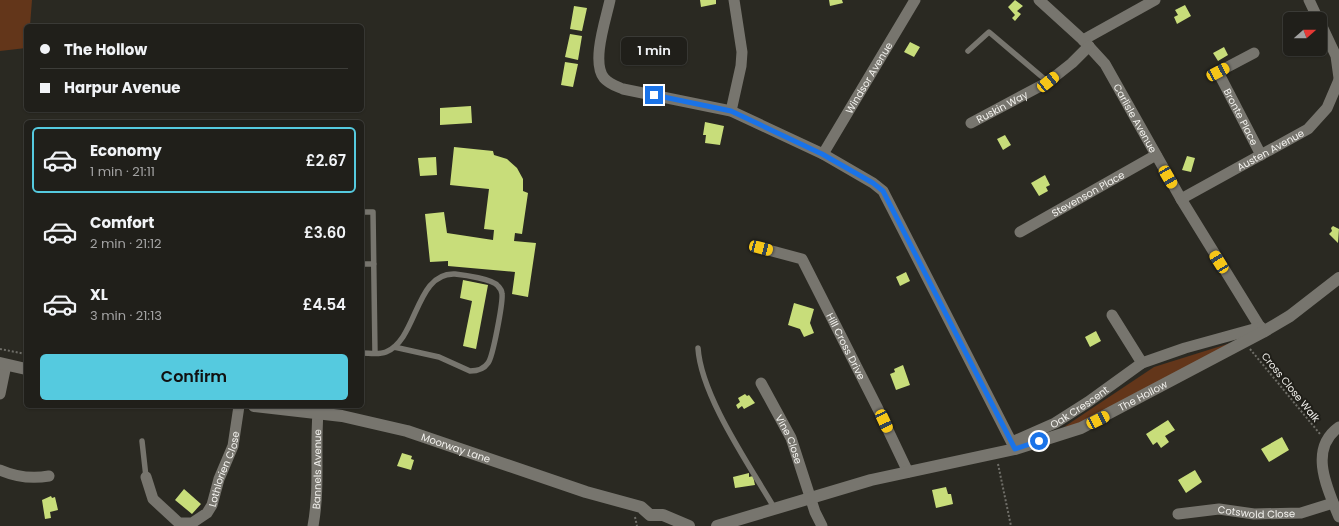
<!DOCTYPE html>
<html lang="en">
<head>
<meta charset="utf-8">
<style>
	:root { --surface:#201f1a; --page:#282723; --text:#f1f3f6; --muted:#a2a2a2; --line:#3d3d39; --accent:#55cadf }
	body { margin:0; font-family:Poppins,sans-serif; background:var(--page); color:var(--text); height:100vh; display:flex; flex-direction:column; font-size:15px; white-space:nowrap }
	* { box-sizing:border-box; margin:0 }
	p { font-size:13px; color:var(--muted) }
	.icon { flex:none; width:22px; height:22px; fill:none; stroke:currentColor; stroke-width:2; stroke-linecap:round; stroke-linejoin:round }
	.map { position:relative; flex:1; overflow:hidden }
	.details { position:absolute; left:24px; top:120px; width:340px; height:288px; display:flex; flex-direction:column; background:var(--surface); border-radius:6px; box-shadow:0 1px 3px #0004,0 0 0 1px var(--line) }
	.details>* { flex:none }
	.hud { position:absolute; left:24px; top:24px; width:340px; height:88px; border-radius:6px; box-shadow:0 1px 3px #0004,0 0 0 1px var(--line); display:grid; align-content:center; height:88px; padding:0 16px; background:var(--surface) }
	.needle { width:26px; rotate:69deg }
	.buttons { position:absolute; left:1283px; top:12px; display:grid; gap:8px }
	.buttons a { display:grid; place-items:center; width:44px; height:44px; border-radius:6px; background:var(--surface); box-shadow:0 1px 3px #0004,0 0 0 1px var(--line); font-size:20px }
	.end { position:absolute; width:18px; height:18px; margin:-9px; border:5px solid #1a73e8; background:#fff; box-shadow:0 0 0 2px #fff }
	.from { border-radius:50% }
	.bubble { position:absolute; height:28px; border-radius:6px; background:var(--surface); box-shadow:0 1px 3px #0004,0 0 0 1px var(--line); font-size:13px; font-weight:600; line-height:28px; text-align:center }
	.car { position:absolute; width:12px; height:24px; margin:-12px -6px; border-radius:5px; box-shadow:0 0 3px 1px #0007; background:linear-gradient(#f5c518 24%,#345 0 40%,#f5c518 0 76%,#345 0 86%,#f5c518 0) }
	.hud b { display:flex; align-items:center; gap:14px; height:38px; font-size:15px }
	.hud b+b { border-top:1px solid var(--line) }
	.hud i { width:10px; height:10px; background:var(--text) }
	ul { padding:7px 0 0; list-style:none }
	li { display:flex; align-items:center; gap:12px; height:66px; margin:0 8px 6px; padding:0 8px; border:2px solid transparent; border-radius:6px }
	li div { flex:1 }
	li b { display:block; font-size:15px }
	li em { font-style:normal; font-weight:600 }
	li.selected { border-color:var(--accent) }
	li>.icon { width:36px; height:36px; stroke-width:1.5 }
	.primary-button { display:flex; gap:8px; margin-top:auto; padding:8px 16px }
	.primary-button a { flex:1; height:46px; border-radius:6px; background:var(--accent); color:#111; font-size:16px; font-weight:600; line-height:46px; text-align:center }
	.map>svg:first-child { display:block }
	.green { fill:#63361a }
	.building { fill:#c8dd7a }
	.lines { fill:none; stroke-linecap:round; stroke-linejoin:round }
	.path { stroke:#6f6e68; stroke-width:2; stroke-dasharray:2 2; stroke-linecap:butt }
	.lane { stroke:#77756e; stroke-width:5.5 }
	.street { stroke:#77756e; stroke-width:11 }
	.secondary { stroke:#77756e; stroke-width:12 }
	.route { stroke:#1a73e8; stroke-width:5 }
	.labels { text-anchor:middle; stroke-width:4; stroke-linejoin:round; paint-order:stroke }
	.street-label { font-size:10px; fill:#f3f2ee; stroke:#201f19 }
</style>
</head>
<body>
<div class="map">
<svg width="1339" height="526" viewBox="0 0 1339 526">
	<rect width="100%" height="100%" fill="#2a2922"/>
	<!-- green -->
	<path class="green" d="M0,0H32L30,26H26V48L0,51Z
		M1237,341L1085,422L1064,427L1154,367Z"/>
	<!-- building -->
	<path class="building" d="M700,0H716V4L701,7Z
		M829,0H842L843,3L830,6Z
		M1015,0L1023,6L1017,11L1021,14L1015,21L1012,18L1015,15L1008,7Z
		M1185,5L1191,16L1177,24L1174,17L1178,15L1175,10Z
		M574,6L587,8L582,31L570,29Z
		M570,34L582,36L578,60L565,57Z
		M910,42L920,47L914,57L904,52Z
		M1224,47L1228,55L1218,61L1213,53Z
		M565,62L578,64L573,87L561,85Z
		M471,106L472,123L440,125V108Z
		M705,122L724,126L720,145L705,143L706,135H703Z
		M1005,135L1011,145L1003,150L997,139Z
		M454,147L493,151L494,155L507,159L517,168L523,179V191L528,193L522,234L515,233L514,241L536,243L528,297L512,294L515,272L448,266V261L430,262L425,214L444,212L447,233L493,240L494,230L484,229L489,189L450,185Z
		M1187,156L1195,158L1191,172L1182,170Z
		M436,157L437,175L420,176L418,158Z
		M1045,175L1050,185L1046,187L1048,191L1039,196L1031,183Z
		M1333,226L1339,229L1338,243L1329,234L1332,231L1331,228Z
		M906,272L910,281L900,286L896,277Z
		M463,280L488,285L476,349L463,346L472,301L460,298Z
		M794,303L814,309L810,323L814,333L804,337L800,329L788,325Z
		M1096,331L1101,341L1090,347L1085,337Z
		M903,365L910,385L896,390L890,374L895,372L894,369Z
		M745,394L747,396L749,395L755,403L744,409L742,406L738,409L736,405L740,402L738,398Z
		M1168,420L1175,430L1165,436L1169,442L1161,448L1157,442L1153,445L1146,434Z
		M1282,437L1289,450L1269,462L1261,449Z
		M402,453L412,456L411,459L414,460L411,470L397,466Z
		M1195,470L1202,482L1186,493L1178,480Z
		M749,473V477L753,476L755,485L735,488L733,477Z
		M946,487L948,494H951L953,504L936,508L932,490Z
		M184,489L201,504L192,514L175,500Z
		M51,496L52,498L55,497L58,510L50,512L51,518L45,519L42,500Z"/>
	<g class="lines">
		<!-- path -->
		<path class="path" d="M0,349L26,354
			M1250,349L1320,434
			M998,464L1011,526
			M635,517L637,526"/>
		<!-- lane -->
		<path class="lane" d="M968,51L989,32L1048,82
			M362,212H373L375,353
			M362,264H374
			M698,348C701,396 750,466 775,509
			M362,353C369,353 379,355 386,352C418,339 415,272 455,274C464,275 493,279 498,286C500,288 502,291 502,294C503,302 493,357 488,363C484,369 477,371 470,371L439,357L394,347
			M142,441L146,477"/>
		<!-- street -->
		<g class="street">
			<path d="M610,0C606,19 591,62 604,78C609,84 616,86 623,89L731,111L823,154L873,183L883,191L1015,449"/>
			<path id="s1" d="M1039,0L1083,40L1105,64L1181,199L1263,332"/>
			<path d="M1309,0L1318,19"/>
			<path d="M1320,22L1336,56L1339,78"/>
			<path d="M1083,40L1155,0"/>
			<path id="s2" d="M1254,53L1218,72L1261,155"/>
			<path d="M731,111L741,66L742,52L734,0"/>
			<path id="s3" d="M971,123L1048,82L1072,63L1089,46"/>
			<path id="s4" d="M823,154L915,0"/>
			<path id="s5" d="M1181,199L1308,129L1327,108L1339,80"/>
			<path id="s6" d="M1020,232L1156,155"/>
			<path id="s7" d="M761,248L802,259L878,409L908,472"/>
			<path d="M1112,315L1142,363"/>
			<path id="s8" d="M761,383L791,438L815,512L822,526"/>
			<path d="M0,394L6,365"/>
			<path d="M1339,427C1308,449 1327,488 1339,517"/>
			<path id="s9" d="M1012,442L1055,423L1088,402L1142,363L1185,348L1261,327"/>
			<path d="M0,470C16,477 32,479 49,476"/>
			<path id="s10" d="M146,477L153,499L179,523H192L207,513L212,505L219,479L233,446L239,406"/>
			<path id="s11" d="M1178,514L1219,509L1254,514L1301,513L1333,503"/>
			<path id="s12" d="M313,526C320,488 315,451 318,413"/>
		</g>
		<!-- secondary -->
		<g class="secondary">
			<path d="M0,363L26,369"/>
			<path id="s13" d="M254,406L342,416L407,431L586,492L641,507L650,515H663L689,526"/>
			<path id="s14" d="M717,526L871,480L1015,449L1081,428L1263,332L1290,316L1339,278"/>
		</g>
	</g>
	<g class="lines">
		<!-- route -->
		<path class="route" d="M654,95L731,111L822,154L873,183L883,191L1015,449L1039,441"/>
	</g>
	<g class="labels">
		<!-- street labels -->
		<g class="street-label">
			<text dy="4" stroke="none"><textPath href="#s4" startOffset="89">Windsor Avenue</textPath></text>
			<text dy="4" stroke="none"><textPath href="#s3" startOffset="35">Ruskin Way</textPath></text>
			<text dy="4" stroke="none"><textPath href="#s2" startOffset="91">Bronte Place</textPath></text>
			<text dy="4" stroke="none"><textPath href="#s1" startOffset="154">Carlisle Avenue</textPath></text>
			<text dy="4" stroke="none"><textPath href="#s5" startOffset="102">Austen Avenue</textPath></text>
			<text dy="4" stroke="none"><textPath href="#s6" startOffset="78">Stevenson Place</textPath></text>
			<text dy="4" stroke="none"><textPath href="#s7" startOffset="140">Hill Cross Drive</textPath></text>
			<text transform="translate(1291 387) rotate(51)" y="4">Cross Close Walk</text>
			<text dy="4" stroke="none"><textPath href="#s14" startOffset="447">The Hollow</textPath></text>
			<text dy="4" stroke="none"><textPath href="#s9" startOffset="76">Oak Crescent</textPath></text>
			<text dy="4" stroke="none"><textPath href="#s8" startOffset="63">Vine Close</textPath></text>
			<text dy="4" stroke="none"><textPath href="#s13" startOffset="207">Moorway Lane</textPath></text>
			<text dy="4" stroke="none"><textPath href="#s10" startOffset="137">Lothlorien Close</textPath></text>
			<text dy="4" stroke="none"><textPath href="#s12" startOffset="57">Bannels Avenue</textPath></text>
			<text dy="4" stroke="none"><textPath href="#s11" startOffset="79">Cotswold Close</textPath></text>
		</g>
	</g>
</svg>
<div class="buttons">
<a><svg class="needle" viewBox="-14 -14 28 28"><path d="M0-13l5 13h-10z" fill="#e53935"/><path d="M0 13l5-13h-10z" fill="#a2a2a2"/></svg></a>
</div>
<i class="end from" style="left:1039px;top:441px"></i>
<i class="end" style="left:654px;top:95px"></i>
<div class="bubble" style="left:621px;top:37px;width:66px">1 min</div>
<i class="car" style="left:1218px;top:72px;rotate:62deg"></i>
<i class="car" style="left:1048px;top:82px;rotate:51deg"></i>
<i class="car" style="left:1168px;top:177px;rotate:150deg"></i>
<i class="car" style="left:761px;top:248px;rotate:105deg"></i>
<i class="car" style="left:1219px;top:262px;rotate:328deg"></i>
<i class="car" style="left:1098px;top:420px;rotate:63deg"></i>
<i class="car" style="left:884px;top:421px;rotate:155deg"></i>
<div class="hud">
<b><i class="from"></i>The Hollow</b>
<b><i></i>Harpur Avenue</b>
</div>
<section class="details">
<ul>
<li class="selected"><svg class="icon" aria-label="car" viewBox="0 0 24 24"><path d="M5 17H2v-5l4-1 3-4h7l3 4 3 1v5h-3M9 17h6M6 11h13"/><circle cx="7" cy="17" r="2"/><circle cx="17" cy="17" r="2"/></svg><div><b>Economy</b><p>1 min · 21:11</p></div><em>£2.67</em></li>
<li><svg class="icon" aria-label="car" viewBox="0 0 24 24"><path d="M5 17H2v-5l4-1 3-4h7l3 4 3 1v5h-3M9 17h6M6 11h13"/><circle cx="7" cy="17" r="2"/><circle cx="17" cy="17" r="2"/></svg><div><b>Comfort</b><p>2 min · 21:12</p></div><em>£3.60</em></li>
<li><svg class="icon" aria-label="car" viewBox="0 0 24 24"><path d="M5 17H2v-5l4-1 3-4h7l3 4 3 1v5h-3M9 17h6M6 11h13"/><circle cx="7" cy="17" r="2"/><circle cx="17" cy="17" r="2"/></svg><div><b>XL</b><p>3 min · 21:13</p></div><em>£4.54</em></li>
</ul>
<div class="primary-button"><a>Confirm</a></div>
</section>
</div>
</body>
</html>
